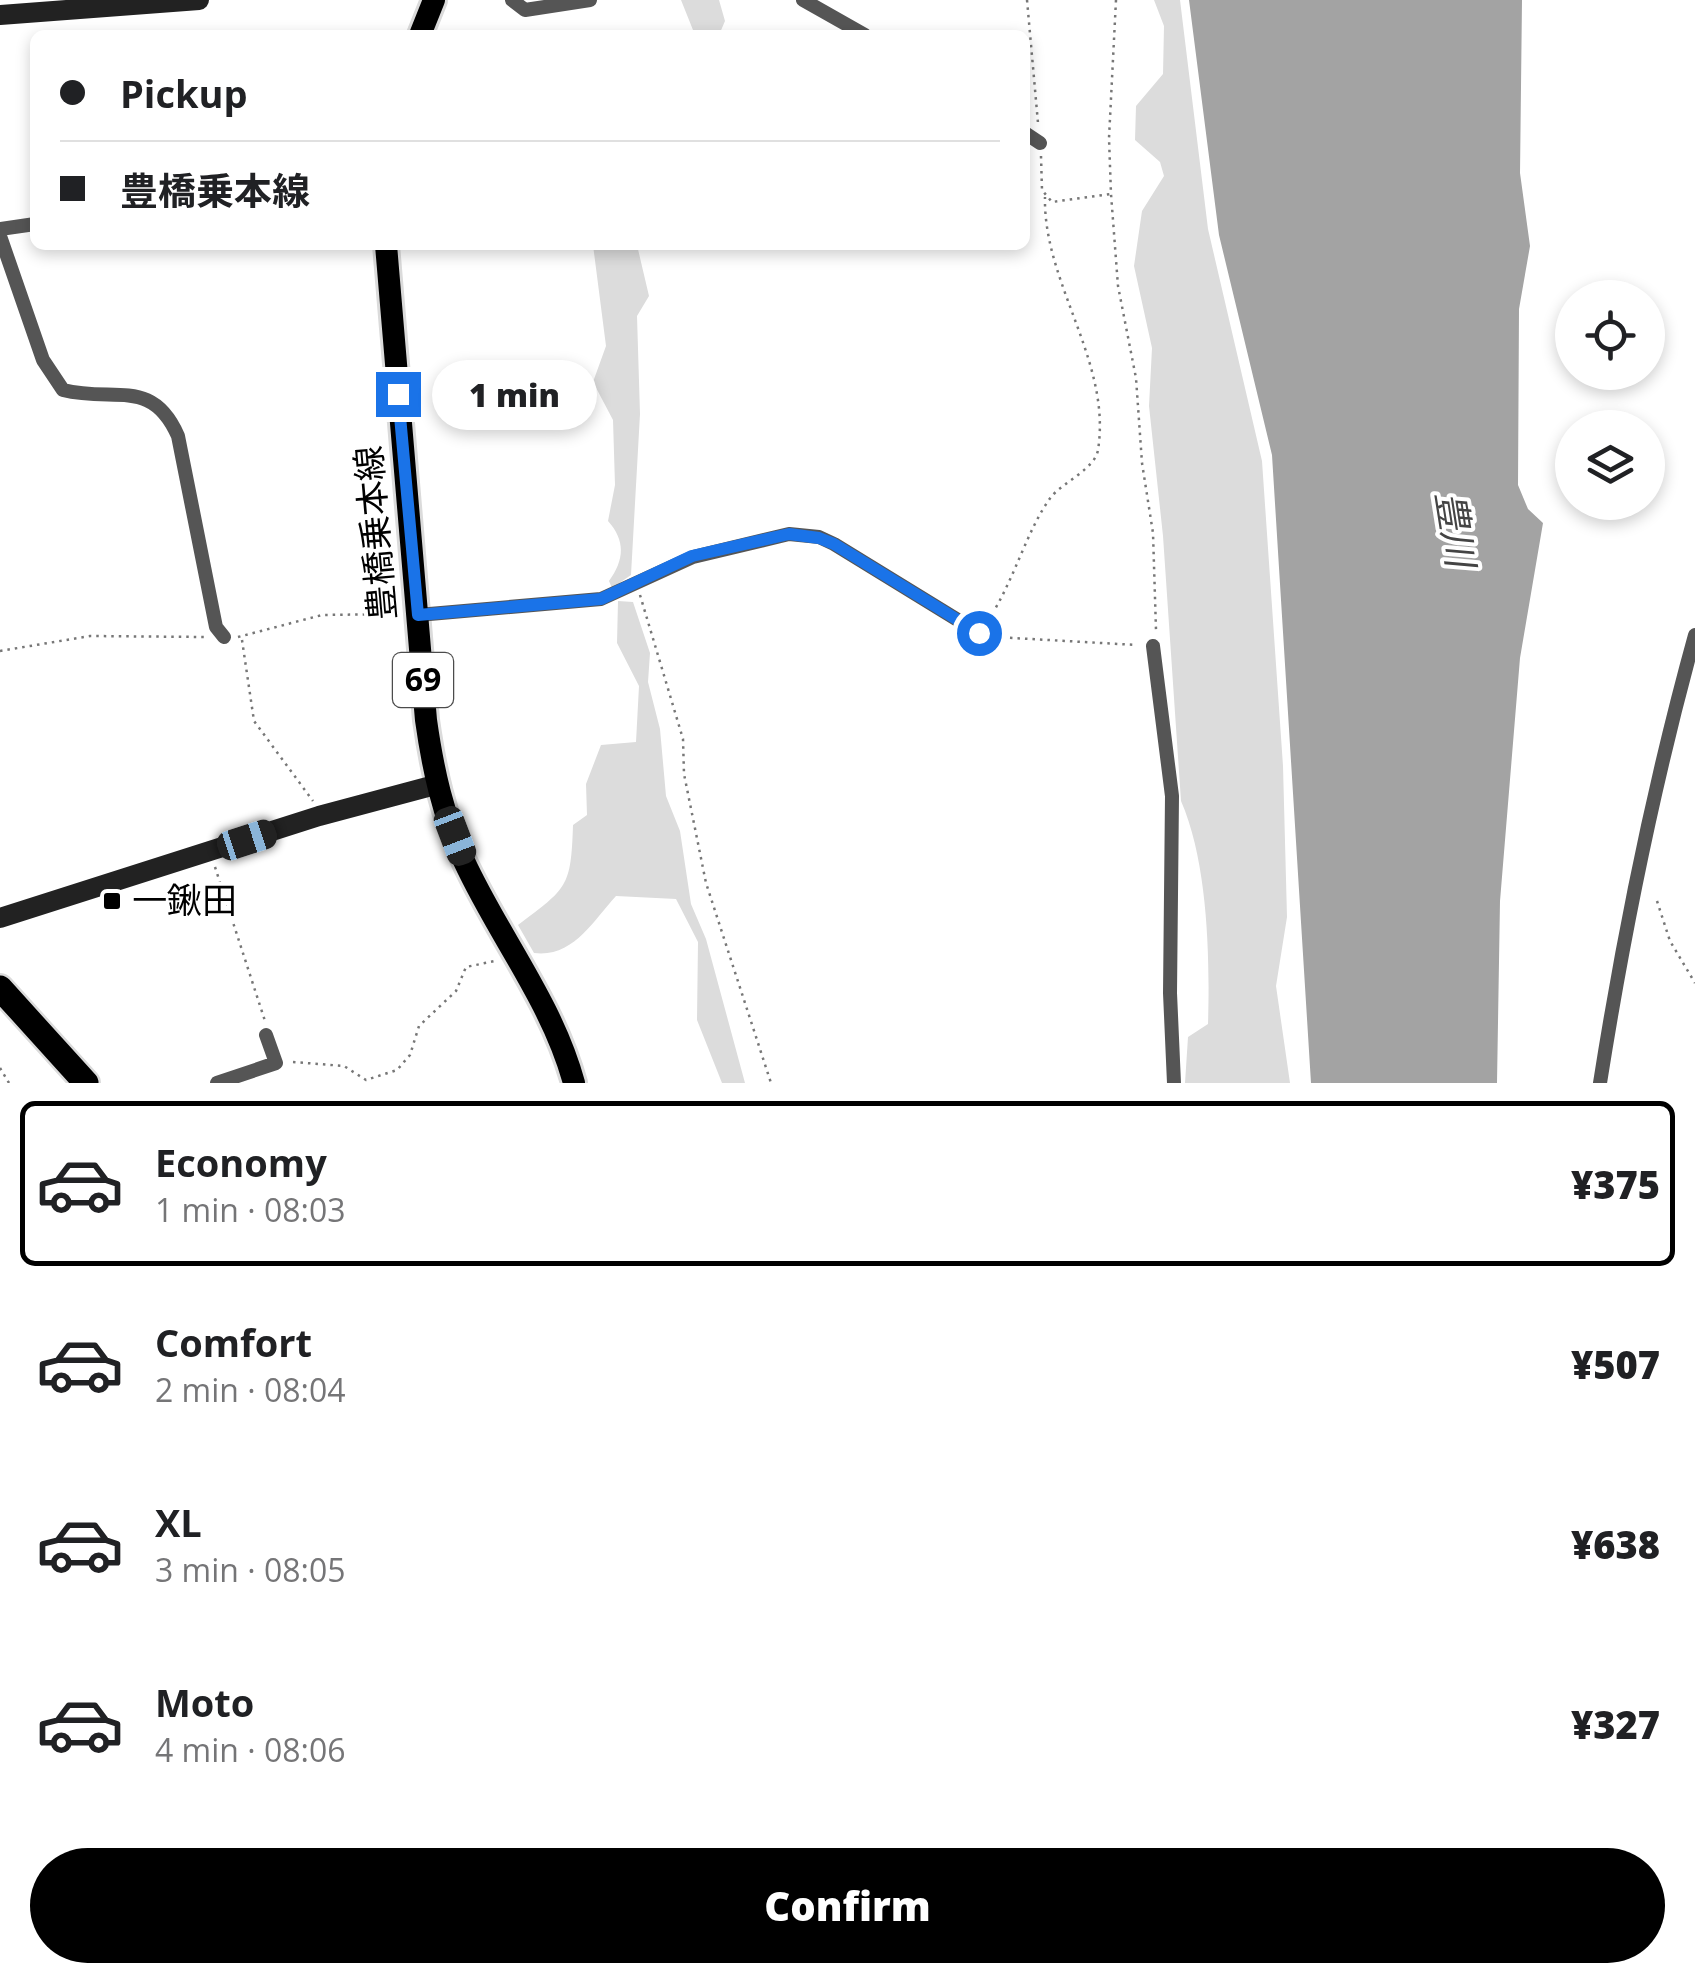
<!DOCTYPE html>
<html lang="en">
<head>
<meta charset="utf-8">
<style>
	:root { --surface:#fff; --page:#f2f2f2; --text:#202124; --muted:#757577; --line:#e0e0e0; --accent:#000 }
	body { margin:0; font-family:"Open Sans","Noto Sans JP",sans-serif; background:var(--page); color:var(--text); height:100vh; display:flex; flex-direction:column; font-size:38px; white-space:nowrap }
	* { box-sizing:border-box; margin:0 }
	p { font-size:32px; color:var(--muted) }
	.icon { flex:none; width:55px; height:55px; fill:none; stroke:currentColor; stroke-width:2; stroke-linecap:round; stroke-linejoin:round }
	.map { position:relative; height:1083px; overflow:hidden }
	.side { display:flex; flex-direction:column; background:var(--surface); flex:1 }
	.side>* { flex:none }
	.hud { position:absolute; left:30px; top:30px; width:1000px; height:220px; border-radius:15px; box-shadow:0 5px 15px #0003; display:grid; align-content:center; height:220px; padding:0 30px; background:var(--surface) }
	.fabs { position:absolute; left:1555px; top:280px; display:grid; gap:20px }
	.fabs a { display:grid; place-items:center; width:110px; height:110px; border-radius:50%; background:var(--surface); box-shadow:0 5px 15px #0003; font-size:50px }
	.end { position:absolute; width:45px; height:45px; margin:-22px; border:12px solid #1a73e8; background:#fff; box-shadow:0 0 0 5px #fff }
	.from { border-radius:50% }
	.bubble { position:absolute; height:70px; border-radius:35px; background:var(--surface); box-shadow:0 5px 15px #0003; font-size:32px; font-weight:800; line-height:70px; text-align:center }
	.car { position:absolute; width:30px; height:60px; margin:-30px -15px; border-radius:12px; box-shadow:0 0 8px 2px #0007; background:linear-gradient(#222 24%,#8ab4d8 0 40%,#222 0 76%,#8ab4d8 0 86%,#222 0) }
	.hud b { display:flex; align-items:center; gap:35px; height:95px; font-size:38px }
	.hud b+b { border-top:2px solid var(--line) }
	.hud i { width:25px; height:25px; background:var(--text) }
	ul { padding:18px 0 0; list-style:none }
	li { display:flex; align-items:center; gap:30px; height:165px; margin:0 20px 15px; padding:0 10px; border:5px solid transparent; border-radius:15px }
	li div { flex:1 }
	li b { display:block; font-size:38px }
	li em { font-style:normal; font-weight:800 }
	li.current { border-color:var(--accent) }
	li>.icon { width:90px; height:90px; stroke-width:1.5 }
	.primary-button { display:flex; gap:20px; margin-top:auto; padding:20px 30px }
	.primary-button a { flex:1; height:115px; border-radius:60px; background:var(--accent); color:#fff; font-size:40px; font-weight:800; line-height:115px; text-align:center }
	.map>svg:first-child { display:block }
	.green { fill:#dcdcdc }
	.water { fill:#a3a3a3 }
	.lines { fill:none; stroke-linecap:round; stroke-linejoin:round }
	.primary-casing { stroke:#dbdbdb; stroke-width:28 }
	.highway-casing { stroke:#dbdbdb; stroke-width:30 }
	.path { stroke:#777; stroke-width:2.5; stroke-dasharray:2.5 5; stroke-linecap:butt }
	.street { stroke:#555; stroke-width:14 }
	.secondary { stroke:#222; stroke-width:20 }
	.primary { stroke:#000; stroke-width:22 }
	.highway { stroke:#000; stroke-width:25 }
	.route { stroke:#1a73e8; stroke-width:12 }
	.poi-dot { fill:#000; stroke:#fff; stroke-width:4 }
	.labels { text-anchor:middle; stroke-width:8; stroke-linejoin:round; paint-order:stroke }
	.shield { fill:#fff; stroke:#4c4c4c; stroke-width:2.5 }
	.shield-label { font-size:32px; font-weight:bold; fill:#000 }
	.street-label { font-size:35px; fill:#000; stroke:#fff }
	.poi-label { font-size:35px; fill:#000; stroke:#fff; text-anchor:start }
	.water-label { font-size:38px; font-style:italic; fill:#444; stroke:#fff }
</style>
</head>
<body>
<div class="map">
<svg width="1695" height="1083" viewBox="0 0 1695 1083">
	<rect width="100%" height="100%" fill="#fff"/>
	<!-- green -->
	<path class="green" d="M681,0H719L725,21L719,35H689L693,30Z
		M1154,0H1180L1208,229L1262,461L1283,766L1287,917L1276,986L1290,1083H1185L1188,1037L1208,1024C1210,957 1208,863 1181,801L1163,536L1149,406L1152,348L1134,266L1142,211L1164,176L1160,162L1135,140L1136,106L1163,74L1164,26Z
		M593,245H637L649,296L637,316L640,414L631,575L612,588L609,581C624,560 626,541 608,521L615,485L613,420L593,382L606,346Z
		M618,601L633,602L650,653L648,682L660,729L666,796L680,831L691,904L706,939L745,1083H722L697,1020L698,942L676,899L616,896C593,921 573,958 534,953L518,925C567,888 571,888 573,825L587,815L586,784L601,745L636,742L639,686L617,643Z"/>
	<!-- water -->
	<path class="water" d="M1189,0H1522L1520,173L1530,246L1519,309L1518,485L1528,509L1543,523L1520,658L1500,901L1497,1083H1311L1272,455L1219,235Z"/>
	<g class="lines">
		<defs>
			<path id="primary" d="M420,35L434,0
				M386,245L426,720C433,770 443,815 464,861C499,937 552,1002 574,1083"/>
			<path id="highway" d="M0,988L86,1083"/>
		</defs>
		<!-- primary casing -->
		<use href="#primary" class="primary-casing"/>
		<!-- highway casing -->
		<use href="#highway" class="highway-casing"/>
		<!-- path -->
		<path class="path" d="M1027,0L1038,123
			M1116,0L1109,138L1111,194L1118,286L1136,378L1142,463L1153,533L1156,630
			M1041,156L1042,190L1052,202L1111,194
			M640,595L683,739L684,774L706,883L771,1083
			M988,620C1014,582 1026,531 1051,497C1063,482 1095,469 1098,450C1112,362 1043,283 1045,197
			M238,637L322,615L397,614
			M995,637L1137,645
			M242,640L254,721L313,801
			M0,651L90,636L205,637
			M215,867L265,1021
			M1657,901L1670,941L1695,983
			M293,1062L344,1066L366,1080L397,1070L410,1055L419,1026L456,991L466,967L495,961
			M0,1068L9,1083"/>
		<!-- street -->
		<path class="street" d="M512,0L525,10L590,0
			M803,0L865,35
			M1025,133L1040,143
			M0,229L35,224
			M0,236L43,360L63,390C115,403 152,377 178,436L216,627L224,637
			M418,615L601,599L693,557L789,534L819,537L834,544L979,633
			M1153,646L1172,796L1170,993L1174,1083
			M217,1083L276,1063L266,1035
			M1600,1083C1624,931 1654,783 1695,635"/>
		<!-- secondary -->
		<path class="secondary" d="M0,15L199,0
			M0,918L319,816L435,785"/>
		<!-- primary -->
		<use href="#primary" class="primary"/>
		<!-- highway -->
		<use href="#highway" class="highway"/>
	</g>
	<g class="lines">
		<!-- route -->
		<path class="route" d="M398,394L418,615L601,599L692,556L789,534L819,538L834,544L979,633"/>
	</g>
	<!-- markers -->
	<rect class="poi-dot" x="102" y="891" width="20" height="20" rx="5"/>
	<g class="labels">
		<!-- shield labels -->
		<rect class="shield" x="393" y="653" width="60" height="54" rx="8"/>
		<g class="shield-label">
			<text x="423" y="691">69</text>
		</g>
		<!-- street labels -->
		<g class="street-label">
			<text transform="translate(376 533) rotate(-95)" y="12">豊橋乗本線</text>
		</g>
		<!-- poi labels -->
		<g class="poi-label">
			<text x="132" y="913">一鍬田</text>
		</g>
		<!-- water labels -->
		<g class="water-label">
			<text transform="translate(1455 529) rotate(81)" y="13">豊川</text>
		</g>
	</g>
</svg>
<div class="fabs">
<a><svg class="icon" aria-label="locate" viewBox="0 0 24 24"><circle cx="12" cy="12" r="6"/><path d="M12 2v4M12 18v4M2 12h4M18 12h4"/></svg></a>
<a><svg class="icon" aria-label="layers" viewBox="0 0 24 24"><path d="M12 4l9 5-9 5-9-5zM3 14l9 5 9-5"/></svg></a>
</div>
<i class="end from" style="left:979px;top:633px"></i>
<i class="end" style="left:398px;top:394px"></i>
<div class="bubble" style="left:432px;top:360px;width:165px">1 min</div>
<i class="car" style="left:455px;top:836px;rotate:159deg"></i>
<i class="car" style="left:247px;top:840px;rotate:72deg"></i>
<div class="hud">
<b><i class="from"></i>Pickup</b>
<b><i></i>豊橋乗本線</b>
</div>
</div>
<section class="side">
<ul>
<li class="current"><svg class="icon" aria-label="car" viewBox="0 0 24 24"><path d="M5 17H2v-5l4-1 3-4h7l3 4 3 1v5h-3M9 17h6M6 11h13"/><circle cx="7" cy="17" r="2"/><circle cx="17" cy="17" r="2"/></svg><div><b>Economy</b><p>1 min · 08:03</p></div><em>¥375</em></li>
<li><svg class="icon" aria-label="car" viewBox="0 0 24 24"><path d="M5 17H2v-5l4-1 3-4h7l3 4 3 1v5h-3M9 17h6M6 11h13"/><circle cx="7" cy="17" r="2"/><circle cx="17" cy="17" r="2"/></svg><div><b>Comfort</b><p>2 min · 08:04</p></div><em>¥507</em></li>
<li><svg class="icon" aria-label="car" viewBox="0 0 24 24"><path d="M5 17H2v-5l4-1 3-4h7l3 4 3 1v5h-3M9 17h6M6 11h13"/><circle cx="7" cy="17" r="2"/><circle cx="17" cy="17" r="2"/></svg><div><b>XL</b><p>3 min · 08:05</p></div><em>¥638</em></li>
<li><svg class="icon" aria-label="car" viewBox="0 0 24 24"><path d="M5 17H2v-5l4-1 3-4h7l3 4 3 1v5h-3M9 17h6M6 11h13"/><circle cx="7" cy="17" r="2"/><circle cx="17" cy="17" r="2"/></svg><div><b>Moto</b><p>4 min · 08:06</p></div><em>¥327</em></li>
</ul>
<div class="primary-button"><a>Confirm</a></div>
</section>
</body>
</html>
